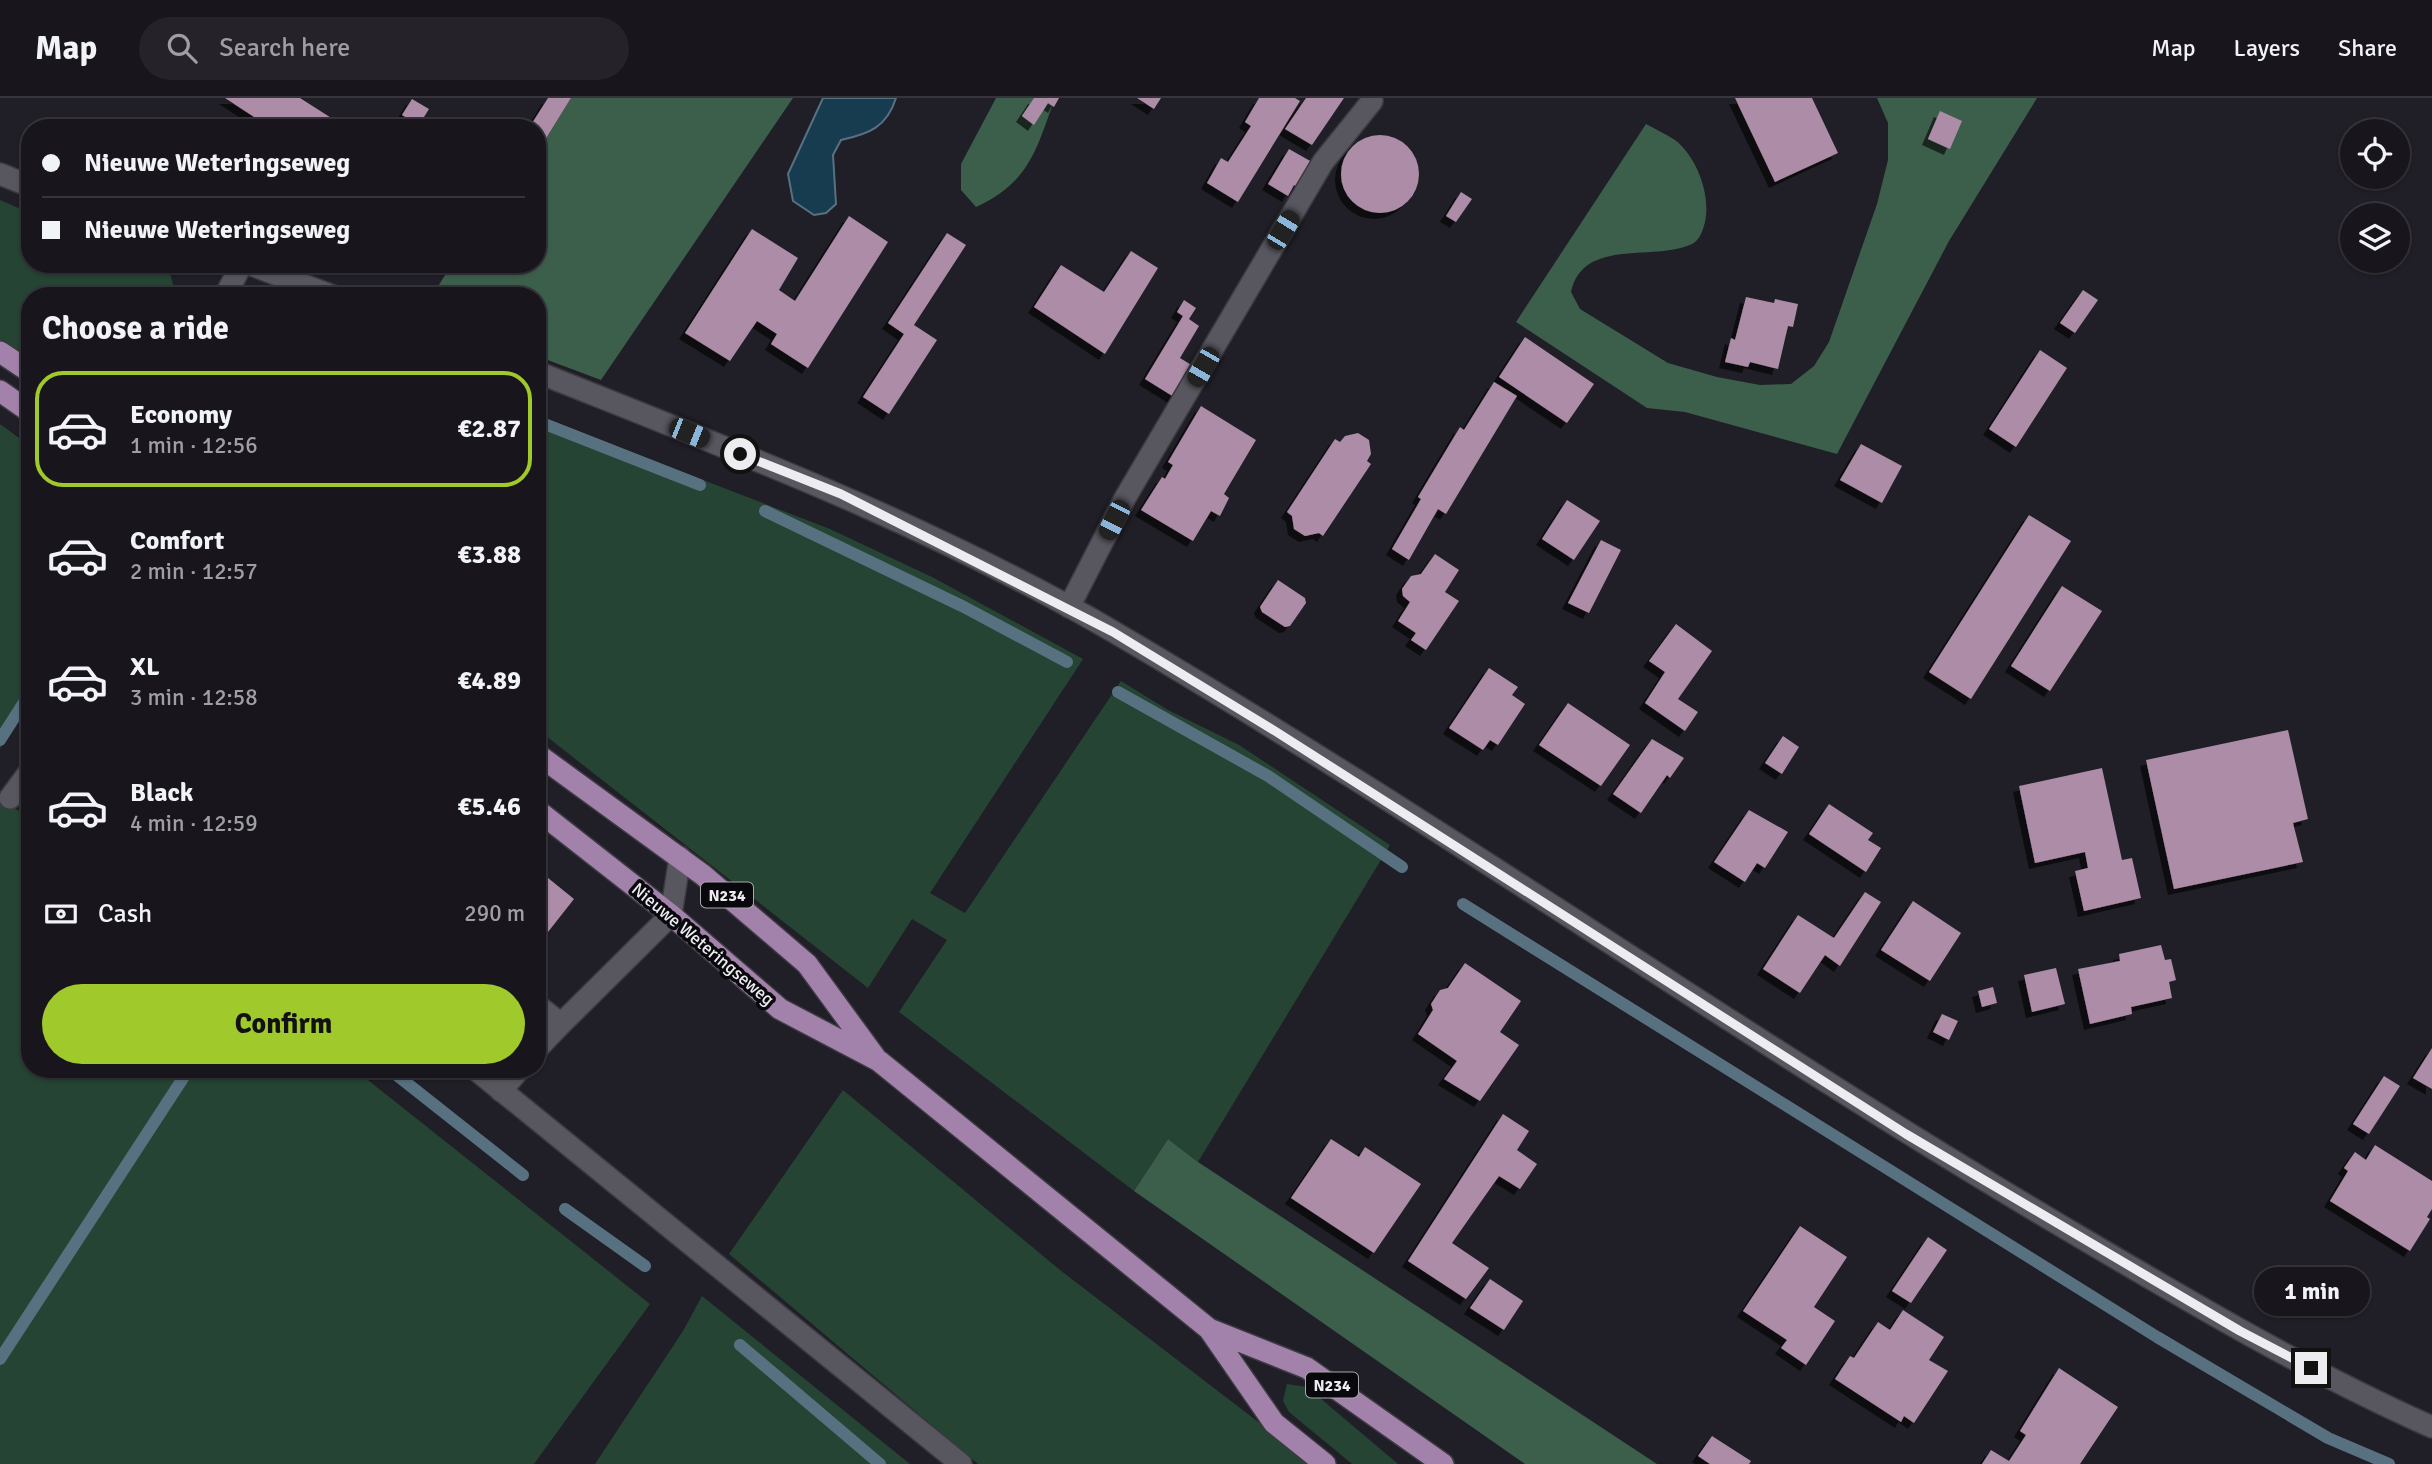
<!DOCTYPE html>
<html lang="en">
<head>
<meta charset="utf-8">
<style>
	:root { --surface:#18161c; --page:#252329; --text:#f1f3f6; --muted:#9f9fa3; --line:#36353b; --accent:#a0c92b }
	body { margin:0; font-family:Signika,sans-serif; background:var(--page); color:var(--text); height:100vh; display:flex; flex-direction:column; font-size:26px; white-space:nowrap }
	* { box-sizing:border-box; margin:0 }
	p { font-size:23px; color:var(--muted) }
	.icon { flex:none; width:38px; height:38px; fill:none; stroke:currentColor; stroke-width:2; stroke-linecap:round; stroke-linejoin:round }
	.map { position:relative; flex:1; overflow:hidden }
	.panel { position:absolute; left:21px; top:189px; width:525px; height:791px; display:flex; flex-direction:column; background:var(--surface); border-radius:28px; box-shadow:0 2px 5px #0004,0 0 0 2px var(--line) }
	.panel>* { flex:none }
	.top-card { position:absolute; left:21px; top:21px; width:525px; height:154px; border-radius:28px; box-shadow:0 2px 5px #0004,0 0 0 2px var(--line); display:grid; align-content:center; height:154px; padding:0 21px; background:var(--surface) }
	.buttons { position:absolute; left:2340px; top:21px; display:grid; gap:14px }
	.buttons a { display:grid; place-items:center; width:70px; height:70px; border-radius:50%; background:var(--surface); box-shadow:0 2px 5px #0004,0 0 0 2px var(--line); font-size:35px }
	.end { position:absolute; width:32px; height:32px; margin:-16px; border:9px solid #edecf1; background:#111; box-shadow:0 0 0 4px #111 }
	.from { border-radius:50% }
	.bubble { position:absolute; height:49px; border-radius:24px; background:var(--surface); box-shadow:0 2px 5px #0004,0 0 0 2px var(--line); font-size:23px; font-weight:700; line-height:49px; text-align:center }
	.car { position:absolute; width:21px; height:42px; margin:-21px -10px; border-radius:9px; box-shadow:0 0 5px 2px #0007; background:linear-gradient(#222 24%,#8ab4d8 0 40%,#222 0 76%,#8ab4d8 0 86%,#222 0) }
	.top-card b { display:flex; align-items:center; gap:24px; height:66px; font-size:26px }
	.top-card b+b { border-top:2px solid var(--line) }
	.top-card i { width:18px; height:18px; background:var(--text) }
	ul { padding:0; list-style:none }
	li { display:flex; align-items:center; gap:21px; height:116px; margin:0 14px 10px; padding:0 7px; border:4px solid transparent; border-radius:28px }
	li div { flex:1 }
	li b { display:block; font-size:26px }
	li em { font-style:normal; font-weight:700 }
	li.on { border-color:var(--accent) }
	li>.icon { width:63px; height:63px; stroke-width:1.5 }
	h2 { padding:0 21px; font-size:32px; line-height:84px }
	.pay { display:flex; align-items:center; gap:18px; height:77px; padding:0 21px; font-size:26px }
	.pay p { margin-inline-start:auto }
	.primary-button { display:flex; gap:14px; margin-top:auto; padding:14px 21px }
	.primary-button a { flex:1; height:80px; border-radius:42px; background:var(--accent); color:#111; font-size:28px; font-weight:700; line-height:80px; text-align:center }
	header { display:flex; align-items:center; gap:42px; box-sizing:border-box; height:98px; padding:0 35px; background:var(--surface); border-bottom:2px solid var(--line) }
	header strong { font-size:33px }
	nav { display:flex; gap:38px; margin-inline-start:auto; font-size:24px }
	.search { width:490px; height:63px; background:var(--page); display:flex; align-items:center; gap:18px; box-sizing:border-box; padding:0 24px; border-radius:38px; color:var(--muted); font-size:26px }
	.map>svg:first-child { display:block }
	.green { fill:#254433 }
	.forest { fill:#3c5f4b }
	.water { fill:#183c4f; stroke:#587180; stroke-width:2 }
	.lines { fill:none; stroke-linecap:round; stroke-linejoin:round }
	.stream { stroke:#587180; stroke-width:12 }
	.building { fill:#ac8ca6; filter:url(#shadow) }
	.lane-casing { stroke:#3b3a41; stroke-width:24 }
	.street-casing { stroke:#3b3a41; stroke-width:24 }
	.primary-casing { stroke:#3b3a41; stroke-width:24 }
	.lane { stroke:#58565f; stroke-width:21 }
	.street { stroke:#58565f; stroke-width:21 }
	.primary { stroke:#a281aa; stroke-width:21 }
	.route { stroke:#edecf1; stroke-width:9 }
	.labels { text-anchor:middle; stroke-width:7; stroke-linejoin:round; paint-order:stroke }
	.shield { fill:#09080c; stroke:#a9a8ac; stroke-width:2 }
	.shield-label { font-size:16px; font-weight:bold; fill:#edecf1 }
	.street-label { font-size:18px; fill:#edecf1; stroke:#09080c }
</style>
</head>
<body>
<header>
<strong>Map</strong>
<div class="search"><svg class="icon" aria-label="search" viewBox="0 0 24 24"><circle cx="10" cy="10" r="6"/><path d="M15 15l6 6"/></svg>Search here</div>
<nav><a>Map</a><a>Layers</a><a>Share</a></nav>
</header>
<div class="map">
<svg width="2432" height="1366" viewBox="0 0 2432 1366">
	<defs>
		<filter id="shadow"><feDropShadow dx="-6" dy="6" stdDeviation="0" flood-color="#0009"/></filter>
	</defs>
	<rect width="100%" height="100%" fill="#201e26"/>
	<!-- green -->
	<path class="green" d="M0,102L30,115V166H153L170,175L176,198H30V247L15,253L0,243Z
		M537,318L830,431L934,480L1083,561L930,795L965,815L1121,583L1168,612L1239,647L1390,747L1198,1064L1168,1041L1134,1093L899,914L947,842L912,821L868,890L537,631Z
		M0,326L30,348V590L0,651Z
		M0,704L30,718V971H354L650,1206L534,1366H0Z
		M843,992L1060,1172L1313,1366H978L729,1156Z
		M702,1198L910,1366H595L683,1233Z
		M1287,1286L1307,1289L1398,1366H1352L1289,1314L1283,1303Z"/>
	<!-- forest -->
	<path class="forest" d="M571,0H793L601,282L537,258V198H432L452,166H537V55Z
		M996,0H1055C1036,52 1030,84 976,109L961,92V66Z
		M1877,0H2037L1949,143L1837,356L1685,314L1647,310L1516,224L1646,26C1655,31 1666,36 1675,42C1697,59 1711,97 1705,124C1703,132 1700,142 1692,146C1654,164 1583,139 1571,194L1580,211L1668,265L1717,279L1760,287L1791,286L1814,268L1829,244L1877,106L1888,62V25Z
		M1168,1041L1198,1064L1657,1366H1525L1134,1093Z"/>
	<!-- water -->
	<path class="water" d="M823,0H896C887,29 869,36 841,42L833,57L836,106L826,115L814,117L793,103L788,76Z"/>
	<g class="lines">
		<!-- stream -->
		<path class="stream" d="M537,323L700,387
			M765,413L964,509L1067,564
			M1118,594L1268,678L1402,769
			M0,642L30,595
			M1463,806L2157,1239L2328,1340L2389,1366
			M389,971L523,1077
			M565,1111L645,1168
			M740,1247L880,1366
			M0,1261L189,971"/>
	</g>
	<!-- building -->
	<path class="building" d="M225,0H300L347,30H271Z
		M548,0H571L537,55V30H529Z
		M1034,0H1059L1054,9L1048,5L1034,27L1022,18Z
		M1137,0H1161L1154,11Z
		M1259,0H1295L1300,3L1238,104L1207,85L1221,60L1228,64L1251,28L1245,24Z
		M1306,0H1344L1312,47L1285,31Z
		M1735,0H1812L1838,55L1775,84Z
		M412,1L429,11L419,27L402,17Z
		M1940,13L1962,23L1950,51L1928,41Z
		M1341 76a39 39 0 1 1 78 0a39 39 0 1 1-78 0Z
		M1289,51L1312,64L1298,89L1294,87L1288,98L1268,86Z
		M1461,94L1472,101L1456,124L1446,118Z
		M849,118L888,144L808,270L771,246L777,236L757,223L730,263L685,235L752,131L798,160L779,192L795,203Z
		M947,135L966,147L914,227L937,242L889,316L863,299L904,236L888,225Z
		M1131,153L1158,170L1105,256L1034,209L1061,167L1104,194Z
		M2083,192L2098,202L2075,235L2060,225Z
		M1746,199L1774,205L1775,201L1798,206L1793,229L1788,228L1778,271L1750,264L1748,269L1725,264L1731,240L1735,242Z
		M1184,202L1196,210L1189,221L1199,228L1180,260L1193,268L1174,299L1145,281L1183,218L1177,214Z
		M1525,239L1594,286L1567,325L1499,279Z
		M2040,252L2067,270L2016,349L1989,331Z
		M1494,284L1517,298L1446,416L1438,411L1409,462L1392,451L1421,401L1418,399L1460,329L1464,332Z
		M1201,308L1256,342L1224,396L1229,400L1220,418L1211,413L1193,443L1141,412L1162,379L1165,381L1173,367L1168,364Z
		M1358,335L1369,342L1371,356L1367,363L1371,366L1323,438L1319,435L1305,438L1294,431L1292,418L1287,414L1335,341L1340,344L1345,338Z
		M1861,346L1902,368L1882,405L1840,382Z
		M1567,402L1600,423L1574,462L1542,441Z
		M2029,417L2071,443L1971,601L1929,574Z
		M1601,442L1621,452L1589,515L1568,505Z
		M1435,456L1459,472L1445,494L1459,503L1426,552L1411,542L1416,535L1398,523L1410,504L1403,498L1402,491L1411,478L1421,476Z
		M1278,482L1305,500L1306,505L1290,528L1285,529L1262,514L1260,509Z
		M2062,488L2102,513L2050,593L2011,568Z
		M1676,526L1712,553L1678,601L1698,614L1685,633L1645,605L1665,574L1649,563Z
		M1489,570L1518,589L1512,597L1525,606L1498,647L1490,642L1483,652L1449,630Z
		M1568,605L1630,647L1601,688L1539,647Z
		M2288,632L2308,721L2293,725L2303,764L2174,791L2146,662Z
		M1783,638L1799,649L1782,676L1765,665Z
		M1652,641L1684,660L1670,680L1667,677L1641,715L1613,696Z
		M2102,670L2122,762L2132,760L2141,800L2084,813L2075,773L2088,770L2085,754L2035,765L2019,688Z
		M1829,706L1873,735L1868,742L1881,750L1866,774L1809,736Z
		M1749,712L1788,734L1765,770L1757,765L1745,784L1714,764Z
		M537,771L574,801L537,848Z
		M1865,794L1881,804L1840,868L1825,857L1800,895L1763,871L1798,817L1834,840Z
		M1913,803L1961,835L1930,883L1881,852Z
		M2161,847L2165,862L2171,861L2176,882L2169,884L2172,900L2131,909L2132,916L2090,926L2078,871L2120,863L2119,856Z
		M1465,865L1521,903L1500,934L1519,947L1480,1003L1444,981L1457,963L1418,936L1433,912L1431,906L1440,892L1448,890Z
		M2056,870L2065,906L2032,914L2024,877Z
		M1993,889L1997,905L1982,909L1978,893Z
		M1942,916L1958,923L1949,942L1933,934Z
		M2432,950V991L2413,980Z
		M2384,978L2400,988L2369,1036L2353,1026Z
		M1503,1016L1529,1033L1517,1052L1537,1066L1520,1091L1499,1078L1452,1145L1489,1170L1466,1201L1408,1163Z
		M1331,1041L1359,1059L1365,1049L1421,1086L1374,1155L1291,1100Z
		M2375,1047L2432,1083V1111L2427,1119L2430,1121L2410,1153L2330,1103L2348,1073L2344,1070L2355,1054L2366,1062Z
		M1800,1128L1847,1159L1814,1209L1835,1223L1806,1267L1781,1250L1787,1242L1743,1213Z
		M1928,1139L1947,1152L1911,1205L1892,1193Z
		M1490,1181L1523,1203L1504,1232L1470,1210Z
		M1903,1212L1944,1239L1929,1262L1948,1273L1914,1325L1904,1318L1901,1324L1835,1281L1850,1258L1854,1260L1878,1224L1890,1232Z
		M2059,1270L2118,1309L2080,1366H1982L1991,1352L2009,1363L2026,1337L2020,1333Z
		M1712,1338L1751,1363L1749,1366H1710L1698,1358Z"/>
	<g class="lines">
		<defs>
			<path id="lane" d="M1069,509L1125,400L1323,64L1372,3
				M10,700L30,673
				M537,907L561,926L671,817L680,759
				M537,951L561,926
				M501,993L520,971"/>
			<path id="street" d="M0,76L30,88
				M249,166L333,198
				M225,198L242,166
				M537,274C732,352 933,428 1114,534C1435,722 1738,937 2058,1126C2180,1198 2302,1271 2432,1329
				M475,971L961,1366"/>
			<path id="primary" d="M0,254L30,274
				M0,293L30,314
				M537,656L703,777L807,866L875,959
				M537,712L671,817L780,911L879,963L1209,1231L1274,1325L1325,1366
				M1209,1231L1307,1270L1443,1366"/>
		</defs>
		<!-- lane casing -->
		<use href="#lane" class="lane-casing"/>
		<!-- street casing -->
		<use href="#street" class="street-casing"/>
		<!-- primary casing -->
		<use href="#primary" class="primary-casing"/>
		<!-- lane -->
		<use href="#lane" class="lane"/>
		<!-- street -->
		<use href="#street" class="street"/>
		<!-- primary -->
		<use href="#primary" class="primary"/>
	</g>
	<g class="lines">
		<!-- route -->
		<path class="route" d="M740,356L841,396L1113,534L1275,633L1906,1036L2240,1233L2311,1270"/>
	</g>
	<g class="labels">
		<!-- shield labels -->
		<g class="shield">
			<rect x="701" y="784.5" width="52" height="25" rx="5"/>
			<rect x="1306" y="1274.5" width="52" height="25" rx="5"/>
		</g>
		<g class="shield-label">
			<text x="727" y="803">N234</text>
			<text x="1332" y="1293">N234</text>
		</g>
		<!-- street labels -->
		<g class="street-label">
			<text transform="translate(703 846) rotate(40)" y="6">Nieuwe Weteringseweg</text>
		</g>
	</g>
</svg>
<div class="buttons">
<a><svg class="icon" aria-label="locate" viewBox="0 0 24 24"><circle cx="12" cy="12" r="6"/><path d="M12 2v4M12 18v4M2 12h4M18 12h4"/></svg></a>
<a><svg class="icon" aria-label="layers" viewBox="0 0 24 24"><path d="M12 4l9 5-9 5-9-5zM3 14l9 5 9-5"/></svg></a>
</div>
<i class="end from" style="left:740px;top:356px"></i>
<i class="end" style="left:2311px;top:1270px"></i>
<div class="bubble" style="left:2254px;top:1169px;width:116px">1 min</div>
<i class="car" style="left:1283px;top:132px;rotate:31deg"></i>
<i class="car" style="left:1203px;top:269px;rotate:210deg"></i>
<i class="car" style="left:689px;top:335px;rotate:112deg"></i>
<i class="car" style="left:1114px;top:422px;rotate:207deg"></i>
<div class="top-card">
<b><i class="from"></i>Nieuwe Weteringseweg</b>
<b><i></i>Nieuwe Weteringseweg</b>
</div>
<section class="panel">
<h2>Choose a ride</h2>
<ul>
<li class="on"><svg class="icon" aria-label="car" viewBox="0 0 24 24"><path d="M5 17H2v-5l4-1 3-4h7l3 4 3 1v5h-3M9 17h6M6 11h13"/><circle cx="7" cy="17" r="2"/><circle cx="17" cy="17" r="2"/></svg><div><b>Economy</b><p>1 min · 12:56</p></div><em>€2.87</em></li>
<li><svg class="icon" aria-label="car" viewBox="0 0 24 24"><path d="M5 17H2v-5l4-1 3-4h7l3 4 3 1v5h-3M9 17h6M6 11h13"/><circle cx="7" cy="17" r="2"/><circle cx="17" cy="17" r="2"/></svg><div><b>Comfort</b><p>2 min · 12:57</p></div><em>€3.88</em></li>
<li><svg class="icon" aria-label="car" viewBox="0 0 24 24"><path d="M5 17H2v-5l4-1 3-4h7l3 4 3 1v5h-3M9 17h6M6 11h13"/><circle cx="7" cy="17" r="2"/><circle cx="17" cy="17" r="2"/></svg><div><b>XL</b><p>3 min · 12:58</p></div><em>€4.89</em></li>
<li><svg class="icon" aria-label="car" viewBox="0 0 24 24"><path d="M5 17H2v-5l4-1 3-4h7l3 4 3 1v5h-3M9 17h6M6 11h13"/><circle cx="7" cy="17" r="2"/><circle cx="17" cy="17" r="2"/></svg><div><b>Black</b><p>4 min · 12:59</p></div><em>€5.46</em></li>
</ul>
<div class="pay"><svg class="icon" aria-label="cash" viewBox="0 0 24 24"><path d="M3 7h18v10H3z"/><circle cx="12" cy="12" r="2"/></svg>Cash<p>290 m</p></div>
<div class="primary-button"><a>Confirm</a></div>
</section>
</div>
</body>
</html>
